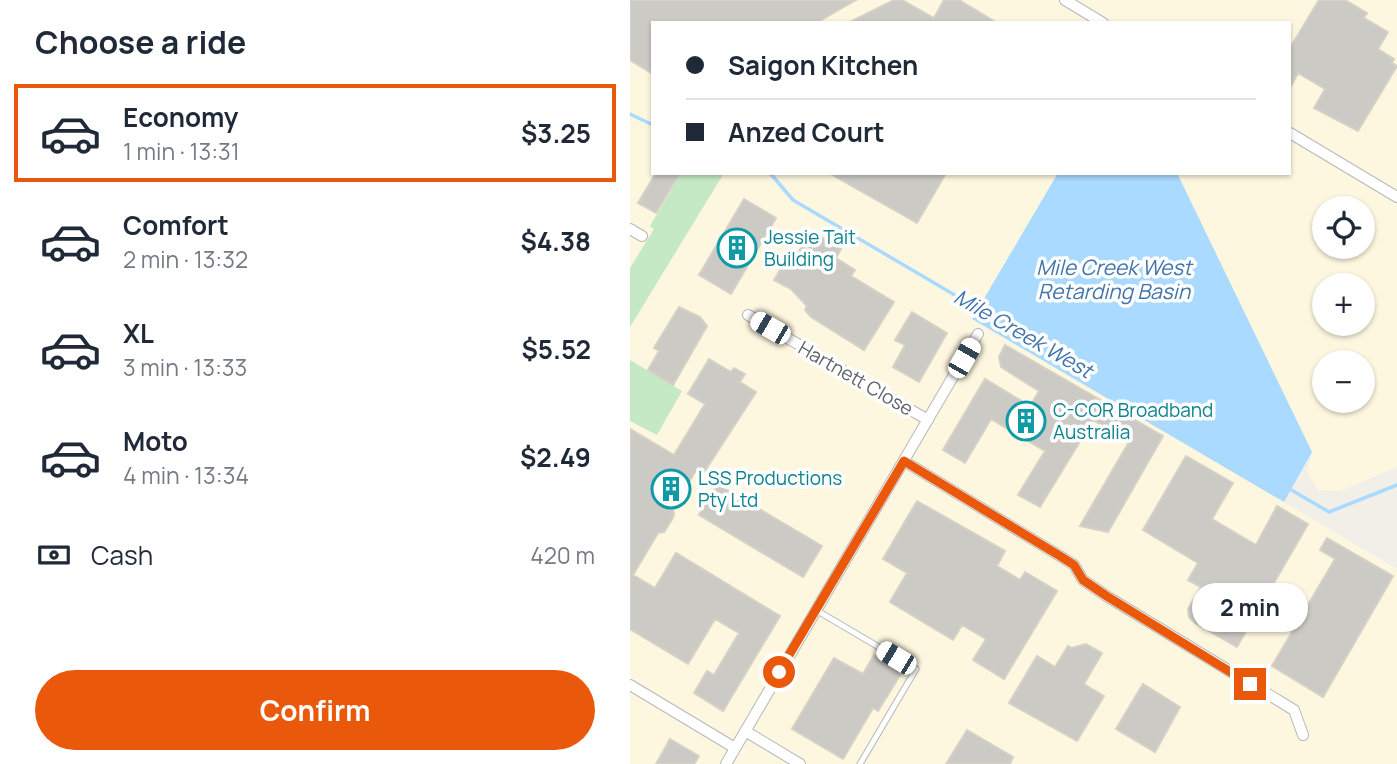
<!DOCTYPE html>
<html lang="en">
<head>
<meta charset="utf-8">
<style>
	:root { --surface:#fff; --page:#f6f6f7; --text:#1f2937; --muted:#747a83; --line:#e0e1e3; --accent:#ea580c }
	body { margin:0; font-family:Manrope,sans-serif; background:var(--page); color:var(--text); height:100vh; display:flex; flex-direction:column; font-size:26px; white-space:nowrap }
	* { box-sizing:border-box; margin:0 }
	p { font-size:23px; color:var(--muted) }
	.icon { flex:none; width:38px; height:38px; fill:none; stroke:currentColor; stroke-width:2; stroke-linecap:round; stroke-linejoin:round }
	.map { position:relative; flex:1; overflow:hidden }
	.panel { display:flex; flex-direction:column; background:var(--surface); width:630px }
	.panel>* { flex:none }
	.hud { position:absolute; left:21px; top:21px; width:640px; height:154px; border-radius:0px; box-shadow:0 2px 5px #0004; display:grid; align-content:center; height:154px; padding:0 35px; background:var(--surface) }
	.controls { position:absolute; left:682px; top:196px; display:grid; gap:14px }
	.controls a { display:grid; place-items:center; width:63px; height:63px; border-radius:50%; background:var(--surface); box-shadow:0 2px 5px #0004; font-size:35px }
	.end { position:absolute; width:32px; height:32px; margin:-16px; border:9px solid #ea580c; background:#fff; box-shadow:0 0 0 4px #fff }
	.from { border-radius:50% }
	.bubble { position:absolute; height:49px; border-radius:24px; background:var(--surface); box-shadow:0 2px 5px #0004; font-size:23px; font-weight:700; line-height:49px; text-align:center }
	.car { position:absolute; width:21px; height:42px; margin:-21px -10px; border-radius:9px; box-shadow:0 0 5px 2px #0007; background:linear-gradient(#fff 24%,#345 0 40%,#fff 0 76%,#345 0 86%,#fff 0) }
	.hud b { display:flex; align-items:center; gap:24px; height:66px; font-size:26px }
	.hud b+b { border-top:2px solid var(--line) }
	.hud i { width:18px; height:18px; background:var(--text) }
	ul { padding:0; list-style:none }
	li { display:flex; align-items:center; gap:21px; height:98px; margin:0 14px 10px; padding:0 21px; border:4px solid transparent; border-radius:0px }
	li div { flex:1 }
	li b { display:block; font-size:26px }
	li em { font-style:normal; font-weight:700 }
	li.selected { border-color:var(--accent) }
	li>.icon { width:63px; height:63px; stroke-width:1.5 }
	h2 { padding:0 35px; font-size:32px; line-height:84px }
	.pay { display:flex; align-items:center; gap:18px; height:77px; padding:0 35px; font-size:26px }
	.pay p { margin-inline-start:auto }
	.button { display:flex; gap:14px; margin-top:auto; padding:14px 35px }
	.button a { flex:1; height:80px; border-radius:42px; background:var(--accent); color:#fff; font-size:28px; font-weight:700; line-height:80px; text-align:center }
	main { display:flex; flex:1; min-height:0 }
	.map>svg:first-child { display:block }
	.commercial { fill:#fef7e0; fill-rule:evenodd }
	.green { fill:#c5e8c5 }
	.water { fill:#aadaff }
	.lines { fill:none; stroke-linecap:round; stroke-linejoin:round }
	.stream { stroke:#aadaff; stroke-width:3.5 }
	.building { fill:#cccac5; stroke:#d6d1c6; stroke-width:2 }
	.lane-casing { stroke:#b5b8bc; stroke-width:7 }
	.street-casing { stroke:#b5b8bc; stroke-width:12 }
	.lane { stroke:#fff; stroke-width:5 }
	.street { stroke:#fff; stroke-width:10 }
	.route { stroke:#ea580c; stroke-width:9 }
	.labels { text-anchor:middle; stroke-width:7; stroke-linejoin:round; paint-order:stroke }
	.culture-label { font-size:19px; fill:#0d838f; stroke:#fff; text-anchor:start }
	.street-label { font-size:19px; fill:#5f6368; stroke:#fff }
	.water-label { font-size:21px; font-style:italic; fill:#4174aa; stroke:#fff }
</style>
</head>
<body>
<main>
<section class="panel">
<h2>Choose a ride</h2>
<ul>
<li class="selected"><svg class="icon" aria-label="car" viewBox="0 0 24 24"><path d="M5 17H2v-5l4-1 3-4h7l3 4 3 1v5h-3M9 17h6M6 11h13"/><circle cx="7" cy="17" r="2"/><circle cx="17" cy="17" r="2"/></svg><div><b>Economy</b><p>1 min · 13:31</p></div><em>$3.25</em></li>
<li><svg class="icon" aria-label="car" viewBox="0 0 24 24"><path d="M5 17H2v-5l4-1 3-4h7l3 4 3 1v5h-3M9 17h6M6 11h13"/><circle cx="7" cy="17" r="2"/><circle cx="17" cy="17" r="2"/></svg><div><b>Comfort</b><p>2 min · 13:32</p></div><em>$4.38</em></li>
<li><svg class="icon" aria-label="car" viewBox="0 0 24 24"><path d="M5 17H2v-5l4-1 3-4h7l3 4 3 1v5h-3M9 17h6M6 11h13"/><circle cx="7" cy="17" r="2"/><circle cx="17" cy="17" r="2"/></svg><div><b>XL</b><p>3 min · 13:33</p></div><em>$5.52</em></li>
<li><svg class="icon" aria-label="car" viewBox="0 0 24 24"><path d="M5 17H2v-5l4-1 3-4h7l3 4 3 1v5h-3M9 17h6M6 11h13"/><circle cx="7" cy="17" r="2"/><circle cx="17" cy="17" r="2"/></svg><div><b>Moto</b><p>4 min · 13:34</p></div><em>$2.49</em></li>
</ul>
<div class="pay"><svg class="icon" aria-label="cash" viewBox="0 0 24 24"><path d="M3 7h18v10H3z"/><circle cx="12" cy="12" r="2"/></svg>Cash<p>420 m</p></div>
<div class="button"><a>Confirm</a></div>
</section>
<div class="map">
<svg width="767" height="764" viewBox="0 0 767 764">
	<rect width="100%" height="100%" fill="#f1efe8"/>
	<!-- commercial -->
	<path class="commercial" d="M0,0H767V467L710,491L688,490L677,472L682,452L547,173H660V23H23V173H428L343,319L767,569V764H0ZM695,208H733V247H695ZM695,285H733V324H695ZM695,362H733V401H695Z"/>
	<!-- green -->
	<path class="green" d="M51,173H94L0,327V268L24,229L20,226Z
		M0,360L52,391L27,435L0,421Z"/>
	<!-- water -->
	<path class="water" d="M428,173H547L682,452L654,502L342,319Z"/>
	<g class="lines">
		<!-- stream -->
		<path class="stream" d="M0,114L23,125
			M140,173L163,200L352,311
			M658,488L699,512L767,485"/>
	</g>
	<!-- building -->
	<path class="building" d="M0,0H226L186,23H23V74L0,60Z
		M264,0H272L304,18L314,0H329L367,23H218Z
		M689,0H715L737,13L734,18L758,32L748,49L764,59L762,63L767,66L728,131L684,108L695,89L668,73L660,88V48Z
		M26,173H50L26,213L8,203Z
		M199,173H316L287,223Z
		M114,199L146,218L101,294L69,275Z
		M181,231L211,249L206,258L225,270L221,276L264,302L234,350L181,317L175,310L177,306L161,289L144,280L159,255L165,258Z
		M49,307L70,317L77,326L43,385L18,370L29,351L24,348Z
		M282,312L317,333L289,382L263,367L275,345L265,340Z
		M375,345L533,436L478,532L450,526L499,442L463,420L410,507L388,495L415,451L361,419L335,463L313,450L355,379L400,406L409,391L371,367L369,357Z
		M79,359L101,372L104,368L115,374L110,382L126,392L75,471L68,467L43,509L44,515L41,521L34,532L28,533L3,575L25,588L46,553L150,616L93,711L64,693L77,671L84,675L109,633L85,619L58,664L0,629V429L44,455L75,404L58,394Z
		M556,456L603,483L582,519L626,545L647,506L678,524L607,647L565,623L559,617L558,609L571,587L558,580L568,563L513,530Z
		M87,484L192,546L173,577L69,515Z
		M287,501L375,551L367,566L390,580L395,572L427,591L374,679L343,660L356,639L332,625L323,640L260,602L277,573L253,559Z
		M697,538L763,576L693,697L642,666L705,559L690,550Z
		M456,644L472,653L454,684L474,696L447,741L379,703L407,656L425,667L438,646L441,648Z
		M244,655L272,672L248,711L243,708L213,759L162,729L204,658L233,674Z
		M513,684L550,707L525,752L486,729Z
		M337,730L383,757L380,764H316Z
		M40,739L69,756L64,764H26Z"/>
	<g class="lines">
		<defs>
			<path id="lane" d="M186,610L286,669L230,764"/>
			<path id="street" d="M435,0L473,23
				M660,133L767,197
				M0,229L12,236
				M118,315L298,420
				M274,461L430,556L444,565L453,580L478,597L664,710L673,735
				M0,685L105,748
				M115,731L170,764
				M96,764L348,334"/>
		</defs>
		<!-- lane casing -->
		<use href="#lane" class="lane-casing"/>
		<!-- street casing -->
		<use href="#street" class="street-casing"/>
		<!-- lane -->
		<use href="#lane" class="lane"/>
		<!-- street -->
		<use href="#street" class="street"/>
	</g>
	<g class="lines">
		<!-- route -->
		<path class="route" d="M149,672L274,461L430,556L444,565L453,580L478,597L620,684"/>
	</g>
	<!-- icons -->
	<defs>
		<symbol id="building-ring" viewBox="-11 -11 22 22"><circle r="9.5" fill="#fff" stroke="#0f9aa8" stroke-width="1.5"/><path d="M-4-6H4V6H1V3H-1V6H-4ZM-2.5-4.3h1.7v1.8h-1.7ZM.8-4.3h1.7v1.8H.8ZM-2.5-1h1.7V.8h-1.7ZM.8-1h1.7V.8H.8Z" fill="#0f9aa8"/></symbol>
	</defs>
	<g fill-rule="evenodd">
		<use href="#building-ring" x="85" y="226" width="44" height="44"/>
		<use href="#building-ring" x="374" y="399" width="44" height="44"/>
		<use href="#building-ring" x="19" y="467" width="44" height="44"/>
	</g>
	<g class="labels">
		<!-- culture labels -->
		<g class="culture-label">
			<text x="134" y="244">Jessie Tait<tspan x="134" dy="22">Building</tspan></text>
			<text x="423" y="417">C-COR Broadband<tspan x="423" dy="22">Australia</tspan></text>
			<text x="68" y="485">LSS Productions<tspan x="68" dy="22">Pty Ltd</tspan></text>
		</g>
		<!-- street labels -->
		<g class="street-label">
			<text transform="translate(226 378) rotate(30)" y="7">Hartnett Close</text>
		</g>
		<!-- water labels -->
		<g class="water-label">
			<text x="484" y="275">Mile Creek West<tspan x="484" dy="24">Retarding Basin</tspan></text>
			<text transform="translate(393 334) rotate(30)" y="7">Mile Creek West</text>
		</g>
	</g>
</svg>
<div class="controls">
<a><svg class="icon" aria-label="locate" viewBox="0 0 24 24"><circle cx="12" cy="12" r="6"/><path d="M12 2v4M12 18v4M2 12h4M18 12h4"/></svg></a>
<a>+</a>
<a>−</a>
</div>
<i class="end from" style="left:149px;top:672px"></i>
<i class="end" style="left:620px;top:684px"></i>
<div class="bubble" style="left:562px;top:583px;width:116px">2 min</div>
<i class="car" style="left:140px;top:328px;rotate:300deg"></i>
<i class="car" style="left:334px;top:358px;rotate:30deg"></i>
<i class="car" style="left:266px;top:658px;rotate:301deg"></i>
<div class="hud">
<b><i class="from"></i>Saigon Kitchen</b>
<b><i></i>Anzed Court</b>
</div>
</div>
</main>
</body>
</html>
